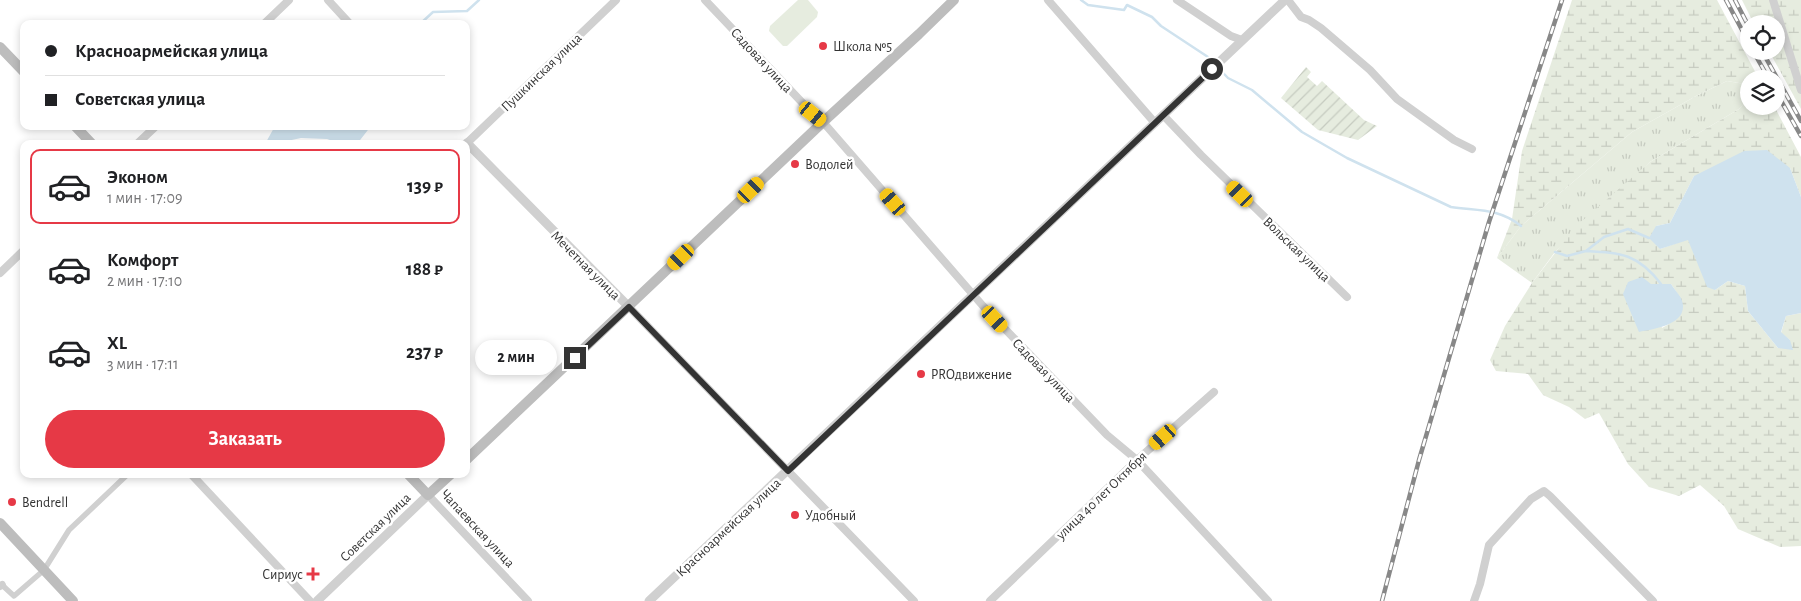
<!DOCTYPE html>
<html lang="ru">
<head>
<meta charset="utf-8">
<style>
	:root { --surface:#fff; --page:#f2f2f2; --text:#202124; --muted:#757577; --line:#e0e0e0; --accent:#e63946 }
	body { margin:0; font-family:"Alegreya Sans",sans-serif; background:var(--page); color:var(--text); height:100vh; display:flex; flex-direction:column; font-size:19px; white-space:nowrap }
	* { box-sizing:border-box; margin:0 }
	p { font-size:16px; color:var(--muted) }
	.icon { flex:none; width:28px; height:28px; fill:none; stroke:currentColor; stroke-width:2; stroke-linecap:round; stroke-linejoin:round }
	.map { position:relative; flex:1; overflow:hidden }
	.drawer { position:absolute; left:20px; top:140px; width:450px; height:338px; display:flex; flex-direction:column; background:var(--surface); border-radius:10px; box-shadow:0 2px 8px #0003 }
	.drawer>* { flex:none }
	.banner { position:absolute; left:20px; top:20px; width:450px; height:110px; border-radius:10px; box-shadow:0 2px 8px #0003; display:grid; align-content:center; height:110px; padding:0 25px; background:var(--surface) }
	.buttons { position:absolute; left:1740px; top:15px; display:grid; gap:10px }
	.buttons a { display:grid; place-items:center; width:45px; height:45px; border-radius:50%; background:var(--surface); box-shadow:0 2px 8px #0003; font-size:25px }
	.end { position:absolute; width:22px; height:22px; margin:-11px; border:6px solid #333; background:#fff; box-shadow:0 0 0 2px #fff }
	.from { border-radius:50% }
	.bubble { position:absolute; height:35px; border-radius:18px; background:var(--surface); box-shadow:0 2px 8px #0003; font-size:16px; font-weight:700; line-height:35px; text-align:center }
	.car { position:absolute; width:15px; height:30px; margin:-15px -8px; border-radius:6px; box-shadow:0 0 4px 1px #0007; background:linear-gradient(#f5c518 24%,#345 0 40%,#f5c518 0 76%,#345 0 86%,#f5c518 0) }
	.banner b { display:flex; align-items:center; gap:18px; height:48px; font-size:19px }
	.banner b+b { border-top:1px solid var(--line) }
	.banner i { width:12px; height:12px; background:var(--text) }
	ul { padding:9px 0 0; list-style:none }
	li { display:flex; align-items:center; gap:15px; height:75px; margin:0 10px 8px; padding:0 15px; border:2px solid transparent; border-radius:10px }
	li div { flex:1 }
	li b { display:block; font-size:19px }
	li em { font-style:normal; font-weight:700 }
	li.current { border-color:var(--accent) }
	li>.icon { width:45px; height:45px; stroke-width:1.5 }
	.action { display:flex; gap:10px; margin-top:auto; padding:10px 25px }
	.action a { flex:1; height:58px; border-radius:30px; background:var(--accent); color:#fff; font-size:20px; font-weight:700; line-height:58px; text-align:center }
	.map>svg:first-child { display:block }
	.grass { fill:url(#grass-tufts) }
	.wetland { fill:url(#wetland-marsh); fill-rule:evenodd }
	.garden { fill:url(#garden-furrows) }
	.pitch { fill:#e6ecdf }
	.water { fill:#cfe2ee }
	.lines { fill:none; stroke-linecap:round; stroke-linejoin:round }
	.stream { stroke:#cfe2ee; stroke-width:2.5 }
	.pedestrian { stroke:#d0d0d0; stroke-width:5.5 }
	.minor { stroke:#d0d0d0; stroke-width:8 }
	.tertiary { stroke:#d0d0d0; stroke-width:9 }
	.secondary { stroke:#bdbdbd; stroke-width:10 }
	.rail-casing { stroke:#888; stroke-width:4.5 }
	.rail { stroke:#fff; stroke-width:2.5; stroke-dasharray:8; stroke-linecap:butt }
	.route { stroke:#333; stroke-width:6 }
	.poi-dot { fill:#e63946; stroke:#fff; stroke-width:2 }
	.labels { text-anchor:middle; stroke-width:5; stroke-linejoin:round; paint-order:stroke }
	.poi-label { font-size:14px; fill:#333; stroke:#fff; text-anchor:start }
	.street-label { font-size:14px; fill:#333; stroke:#fff }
</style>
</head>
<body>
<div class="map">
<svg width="1801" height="601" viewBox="0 0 1801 601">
	<defs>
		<pattern id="grass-tufts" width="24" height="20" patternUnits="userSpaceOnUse" patternTransform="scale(1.25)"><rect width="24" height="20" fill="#e6ecdf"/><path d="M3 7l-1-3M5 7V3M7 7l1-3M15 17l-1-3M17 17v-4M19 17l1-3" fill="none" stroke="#c6cbc0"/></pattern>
		<pattern id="wetland-marsh" width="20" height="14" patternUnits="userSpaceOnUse" patternTransform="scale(1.25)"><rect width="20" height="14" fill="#e6ecdf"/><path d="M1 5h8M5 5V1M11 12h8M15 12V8" fill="none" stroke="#c6cbc0"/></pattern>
		<pattern id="garden-furrows" width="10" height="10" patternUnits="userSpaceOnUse" patternTransform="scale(1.25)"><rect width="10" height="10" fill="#e6ecdf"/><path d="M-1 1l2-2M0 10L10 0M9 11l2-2" fill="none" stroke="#c6cbc0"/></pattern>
	</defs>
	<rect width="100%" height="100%" fill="#fff"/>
	<!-- grass -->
	<path class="grass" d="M1727,81L1745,84L1749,98L1739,109L1650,162L1555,252L1532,283L1497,258L1521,226L1632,132L1696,96Z"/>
	<!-- wetland -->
	<path class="wetland" d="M1572,0H1717L1759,79H1749V98L1745,84L1727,81L1696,96L1632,132L1521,226L1497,258L1512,219L1522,151Z
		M1742,0H1801V109L1769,51H1776V24H1754Z
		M1749,98V106H1774L1801,157V197L1790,168L1694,176L1670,223L1656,226L1660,249L1688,239L1715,290L1728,281L1745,286L1748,311L1778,348L1790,340L1781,333L1786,316L1801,313V546L1780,547L1738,529L1724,506L1700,485L1679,496L1649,487L1628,464L1599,413L1585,419L1569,407L1543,395L1528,374L1496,371L1490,360L1505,326L1532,283L1575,227L1650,162L1739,109ZM1651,284H1671C1687,307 1687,314 1662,328Z"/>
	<!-- garden -->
	<path class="garden" d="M1306,67L1311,72L1307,77L1317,86L1322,81L1364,120L1377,126L1358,140L1318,130L1281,98Z"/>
	<!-- pitch -->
	<path class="pitch" d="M798,0H808L818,12L817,17L787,46H783L769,31L770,26Z"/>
	<!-- water -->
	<path class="water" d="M275,126H371L357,144H341L327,139L301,138L287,141L284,144H265Z
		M1767,150L1790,168L1801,197V313L1786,316L1781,332L1790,340L1793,350L1778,348L1748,311L1745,286L1728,281L1715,290L1707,287L1688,240L1660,249L1649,238L1656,226L1670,223L1694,176L1744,151Z
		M1642,277L1651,284H1671C1674,289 1678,293 1681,298C1692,324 1655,329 1639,332L1623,294L1628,282Z"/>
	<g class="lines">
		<!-- stream -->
		<path class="stream" d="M1081,0L1088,5L1124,10L1127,5L1152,17L1161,26L1208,57L1228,78L1252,90L1302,132L1347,158L1451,207C1477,211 1499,208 1521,226
			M420,24L433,12L467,11L479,0
			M1586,251C1622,253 1638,254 1661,284
			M1555,252L1567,256L1586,251L1604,237L1628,229L1649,238"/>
		<!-- pedestrian -->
		<path class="pedestrian" d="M2,585L14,596L44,570L69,530L128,474"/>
		<!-- minor -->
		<path class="minor" d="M328,0L350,24
			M705,0L813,114L823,122L983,306L1107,435L1137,460L1268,601
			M1048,0L1155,123
			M1177,0L1231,36L1242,40
			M1288,0L1301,17L1309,20L1321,28L1370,70L1397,99L1454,140L1472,149
			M1773,0L1801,90
			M264,24L289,0
			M1163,115L1201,155L1347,297
			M467,143L616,0
			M137,144L156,126
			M0,273L24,250
			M629,307L914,601
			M191,474L310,601
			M428,495L528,601
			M0,586L2,585
			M990,601L1137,460L1214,392
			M1474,601L1480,584L1489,545L1531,499L1544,491L1550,496L1653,601"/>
		<!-- tertiary -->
		<path class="tertiary" d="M466,144L467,143L629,307
			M317,601L428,495
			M649,601L1285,0"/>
		<!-- secondary -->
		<path class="secondary" d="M0,47L24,72
			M75,126L92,144
			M466,460L823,122L919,34L954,0
			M408,474L428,495L451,474
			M0,523L73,601"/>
		<defs>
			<path id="rail" d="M1726,0L1749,43
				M1735,0L1749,27
				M1753,51L1769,79
				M1762,51L1801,121
				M1776,92L1801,136
				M1382,601L1419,460L1489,222L1562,0"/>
		</defs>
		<!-- rail casing -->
		<use href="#rail" class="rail-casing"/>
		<!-- rail -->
		<use href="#rail" class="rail"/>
	</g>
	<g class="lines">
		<!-- route -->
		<path class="route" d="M575,358L629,307L788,471L1212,69"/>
	</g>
	<!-- markers -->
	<g class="poi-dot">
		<circle cx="823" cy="46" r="5"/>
		<circle cx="795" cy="164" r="5"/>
		<circle cx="921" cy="374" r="5"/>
		<circle cx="12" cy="502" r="5"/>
		<circle cx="795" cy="515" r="5"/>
		<path d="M310.5 566.5h5v5h5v5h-5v5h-5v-5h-5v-5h5z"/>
	</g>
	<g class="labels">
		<!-- poi labels -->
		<g class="poi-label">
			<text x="833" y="51">Школа №5</text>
			<text x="805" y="169">Водолей</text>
			<text x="931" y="379">PROдвижение</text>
			<text x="22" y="507">Bendrell</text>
			<text x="805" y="520">Удобный</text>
			<text x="303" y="579" text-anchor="end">Сириус</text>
		</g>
		<!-- street labels -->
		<g class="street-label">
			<text transform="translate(762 60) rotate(47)" y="5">Садовая улица</text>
			<text transform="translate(541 72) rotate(-44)" y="5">Пушкинская улица</text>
			<text transform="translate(1297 249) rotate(44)" y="5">Вольская улица</text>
			<text transform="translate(586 265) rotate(45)" y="5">Мечетная улица</text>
			<text transform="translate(1044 370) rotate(46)" y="5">Садовая улица</text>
			<text transform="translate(1101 495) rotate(-44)" y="5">улица 40 лет Октября</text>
			<text transform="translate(375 527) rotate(-44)" y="5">Советская улица</text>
			<text transform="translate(728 527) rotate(-43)" y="5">Красноармейская улица</text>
			<text transform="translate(478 528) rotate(47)" y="5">Чапаевская улица</text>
		</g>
	</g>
</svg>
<div class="buttons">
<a><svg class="icon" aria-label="locate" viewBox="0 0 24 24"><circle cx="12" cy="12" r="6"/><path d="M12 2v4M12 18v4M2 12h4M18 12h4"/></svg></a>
<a><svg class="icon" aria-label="layers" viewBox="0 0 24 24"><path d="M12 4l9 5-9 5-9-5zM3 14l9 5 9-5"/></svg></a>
</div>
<i class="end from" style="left:1212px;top:69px"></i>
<i class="end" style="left:575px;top:358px"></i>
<div class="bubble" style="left:475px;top:340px;width:82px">2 мин</div>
<i class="car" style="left:813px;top:114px;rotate:129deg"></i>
<i class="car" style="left:751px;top:190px;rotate:46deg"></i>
<i class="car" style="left:1240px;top:194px;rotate:314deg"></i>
<i class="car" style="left:893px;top:202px;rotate:319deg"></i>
<i class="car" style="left:681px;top:257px;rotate:226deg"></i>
<i class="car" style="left:995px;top:319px;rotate:137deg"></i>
<i class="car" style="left:1163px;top:437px;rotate:229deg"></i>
<div class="banner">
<b><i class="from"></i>Красноармейская улица</b>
<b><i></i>Советская улица</b>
</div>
<section class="drawer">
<ul>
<li class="current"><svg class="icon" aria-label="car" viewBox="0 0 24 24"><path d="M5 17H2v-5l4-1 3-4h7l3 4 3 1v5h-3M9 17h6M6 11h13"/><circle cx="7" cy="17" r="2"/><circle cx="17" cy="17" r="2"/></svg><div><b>Эконом</b><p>1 мин · 17:09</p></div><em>139 ₽</em></li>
<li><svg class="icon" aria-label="car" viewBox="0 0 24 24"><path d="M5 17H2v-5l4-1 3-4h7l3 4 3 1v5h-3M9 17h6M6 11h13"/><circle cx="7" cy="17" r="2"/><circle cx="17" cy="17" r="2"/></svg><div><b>Комфорт</b><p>2 мин · 17:10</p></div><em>188 ₽</em></li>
<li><svg class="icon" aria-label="car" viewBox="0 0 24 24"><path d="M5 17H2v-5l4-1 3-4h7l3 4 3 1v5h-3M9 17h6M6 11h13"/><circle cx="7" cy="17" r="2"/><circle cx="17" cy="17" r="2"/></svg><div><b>XL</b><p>3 мин · 17:11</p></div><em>237 ₽</em></li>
</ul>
<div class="action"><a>Заказать</a></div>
</section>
</div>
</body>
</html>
